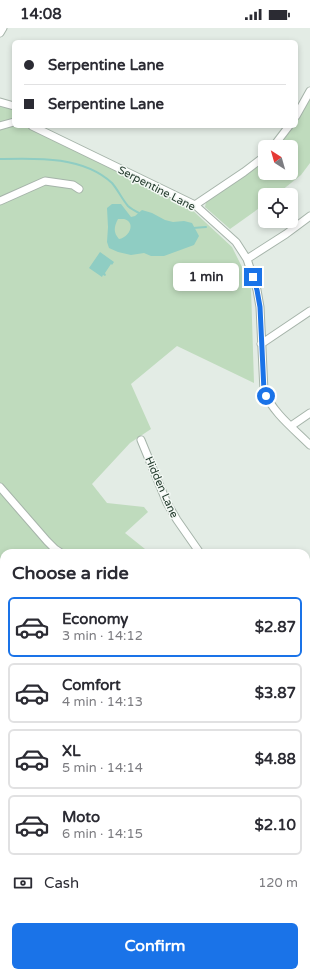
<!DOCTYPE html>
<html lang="en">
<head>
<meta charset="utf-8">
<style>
	:root { --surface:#fff; --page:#f7f7f7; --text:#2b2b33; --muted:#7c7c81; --line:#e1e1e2; --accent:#1a73e8 }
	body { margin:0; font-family:"Varela Round",sans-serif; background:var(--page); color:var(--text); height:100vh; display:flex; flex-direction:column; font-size:15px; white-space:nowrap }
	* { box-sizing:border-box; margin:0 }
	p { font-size:13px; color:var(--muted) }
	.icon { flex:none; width:22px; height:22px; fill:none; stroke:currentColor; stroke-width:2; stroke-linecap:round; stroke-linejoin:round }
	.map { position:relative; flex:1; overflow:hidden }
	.drawer { position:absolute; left:0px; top:521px; width:310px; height:428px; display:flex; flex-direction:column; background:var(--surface); border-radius:12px 12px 0 0; box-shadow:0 2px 6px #0003 }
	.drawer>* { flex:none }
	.top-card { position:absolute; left:12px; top:12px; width:286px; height:88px; border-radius:6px; box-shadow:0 2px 6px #0003; display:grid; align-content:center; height:88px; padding:0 12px; background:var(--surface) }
	.needle { width:26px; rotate:323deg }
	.buttons { position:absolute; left:258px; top:112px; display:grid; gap:8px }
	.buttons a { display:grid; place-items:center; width:40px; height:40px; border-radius:6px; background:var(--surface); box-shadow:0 2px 6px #0003; font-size:20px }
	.end { position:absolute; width:18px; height:18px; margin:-9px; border:5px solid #1a73e8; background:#fff; box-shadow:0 0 0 2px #fff }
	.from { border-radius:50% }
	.bubble { position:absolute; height:28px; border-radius:6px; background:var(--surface); box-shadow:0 2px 6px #0003; font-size:13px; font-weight:700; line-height:28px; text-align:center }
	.top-card b { display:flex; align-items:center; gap:14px; height:38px; font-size:15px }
	.top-card b+b { border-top:1px solid var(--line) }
	.top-card i { width:10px; height:10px; background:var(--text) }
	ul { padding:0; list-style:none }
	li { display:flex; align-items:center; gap:12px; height:60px; margin:0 8px 6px; padding:0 4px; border:2px solid var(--line); border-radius:6px }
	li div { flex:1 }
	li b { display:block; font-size:15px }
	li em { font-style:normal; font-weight:700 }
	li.selected { border-color:var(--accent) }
	li>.icon { width:36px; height:36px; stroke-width:1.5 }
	h2 { padding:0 12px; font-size:18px; line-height:48px }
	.pay { display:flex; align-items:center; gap:10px; height:44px; padding:0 12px; font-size:15px }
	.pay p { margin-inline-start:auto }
	.primary-button { display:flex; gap:8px; margin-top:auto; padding:8px 12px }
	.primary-button a { flex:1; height:46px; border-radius:6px; background:var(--accent); color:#fff; font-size:16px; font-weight:700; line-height:46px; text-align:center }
	.status { display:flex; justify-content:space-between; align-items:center; height:28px; padding:0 20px; background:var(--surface); direction:ltr }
	.status svg { height:11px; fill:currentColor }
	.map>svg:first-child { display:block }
	.green { fill:#bfdbbd }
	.water { fill:#8fcdc3; fill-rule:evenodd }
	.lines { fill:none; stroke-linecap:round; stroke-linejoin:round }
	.stream { stroke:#8fcdc3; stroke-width:2 }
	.street-casing { stroke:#a6b4aa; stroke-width:9 }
	.street { stroke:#fff; stroke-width:7 }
	.route { stroke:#1a73e8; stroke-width:5 }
	.labels { text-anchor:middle; stroke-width:3; stroke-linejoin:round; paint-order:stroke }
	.street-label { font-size:11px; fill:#243c2e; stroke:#f3f8f4 }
</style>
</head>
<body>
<div class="status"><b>14:08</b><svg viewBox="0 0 49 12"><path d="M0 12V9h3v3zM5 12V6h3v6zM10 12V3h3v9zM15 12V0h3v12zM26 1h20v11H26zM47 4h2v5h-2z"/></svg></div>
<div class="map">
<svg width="310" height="949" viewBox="0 0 310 949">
	<rect width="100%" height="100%" fill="#e3ece5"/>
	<!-- green -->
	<path class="green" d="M310,69V135L301,147L276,167H265V176L230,201L205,179L206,174L265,131V145H291V119H276L292,98H296V92Z
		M0,79L14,80V98H41L49,107L189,179L232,219L243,241L251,260L254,355L177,318L131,356L151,401L130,415L92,456L107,475L144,479L148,484L125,505L150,525H4V556L0,558Z
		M310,707V752L306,751V709Z
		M4,931V945H114V949H0V935Z"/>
	<!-- water -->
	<path class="water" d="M112,176H121L131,189L135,188L142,182L152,185L165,192L173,194L184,193L192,195L199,208L194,217L164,228H151L144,225L131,227L118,224L109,220L107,214L108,199L107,180ZM118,191C118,191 123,191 124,191C136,194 130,209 119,211C113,204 114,199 118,191Z
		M100,224L114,234L112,237L111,236L105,245L106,247L105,248L103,247L102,249L89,240Z"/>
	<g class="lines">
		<!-- stream -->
		<path class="stream" d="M0,131C37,130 83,128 112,155C118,162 122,171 128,178C131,181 137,184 141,186
			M193,200L206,199"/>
		<defs>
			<path id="street" d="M0,5L3,0
				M0,74L14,78
				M296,88L310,63
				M0,98L14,94
				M32,98L195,177L236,214L247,231L257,262L260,279L264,363C273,385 293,400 310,417
				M273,119L289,98
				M0,173L45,153L73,157L79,161
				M195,177L244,144L265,128
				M247,231L286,206L310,188
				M261,316L310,283
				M291,398L310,385
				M141,412L167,475L177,492L200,525
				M0,459L47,513L55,521L61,525
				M306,564L310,559
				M306,577L310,576
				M0,636L4,634
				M0,697L4,694
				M306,867L310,866
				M0,891H4
				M306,912L310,904
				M289,949L291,945"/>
		</defs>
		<!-- street casing -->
		<use href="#street" class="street-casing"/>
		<!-- street -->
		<use href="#street" class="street"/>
	</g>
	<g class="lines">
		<!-- route -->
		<path class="route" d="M253,249L257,262L260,279L264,363L266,368"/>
	</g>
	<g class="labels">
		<!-- street labels -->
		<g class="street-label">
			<text transform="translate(157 160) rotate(27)" y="4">Serpentine Lane</text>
			<text transform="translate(162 459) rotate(66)" y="4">Hidden Lane</text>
		</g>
	</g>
</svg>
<div class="buttons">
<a><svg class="needle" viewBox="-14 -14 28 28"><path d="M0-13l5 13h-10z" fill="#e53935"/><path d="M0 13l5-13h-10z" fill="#7c7c81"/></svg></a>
<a><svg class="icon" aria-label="locate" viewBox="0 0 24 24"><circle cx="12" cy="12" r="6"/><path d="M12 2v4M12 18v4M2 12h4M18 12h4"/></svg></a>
</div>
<i class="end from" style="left:266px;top:368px"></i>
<i class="end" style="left:253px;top:249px"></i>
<div class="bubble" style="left:173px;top:235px;width:66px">1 min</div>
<div class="top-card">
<b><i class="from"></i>Serpentine Lane</b>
<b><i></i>Serpentine Lane</b>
</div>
<section class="drawer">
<h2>Choose a ride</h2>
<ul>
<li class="selected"><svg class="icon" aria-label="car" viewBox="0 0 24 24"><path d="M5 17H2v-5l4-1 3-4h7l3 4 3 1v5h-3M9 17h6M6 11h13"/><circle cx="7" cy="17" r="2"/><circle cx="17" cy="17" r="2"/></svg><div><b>Economy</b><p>3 min · 14:12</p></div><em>$2.87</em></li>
<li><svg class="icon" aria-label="car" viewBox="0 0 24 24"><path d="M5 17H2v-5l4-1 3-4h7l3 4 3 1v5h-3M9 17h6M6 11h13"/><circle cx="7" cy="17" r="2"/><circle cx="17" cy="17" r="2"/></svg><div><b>Comfort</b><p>4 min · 14:13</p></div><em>$3.87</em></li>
<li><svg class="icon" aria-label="car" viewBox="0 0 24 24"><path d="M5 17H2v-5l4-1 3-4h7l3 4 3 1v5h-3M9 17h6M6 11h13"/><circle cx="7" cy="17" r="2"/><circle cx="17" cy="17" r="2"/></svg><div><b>XL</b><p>5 min · 14:14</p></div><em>$4.88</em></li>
<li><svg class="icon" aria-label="car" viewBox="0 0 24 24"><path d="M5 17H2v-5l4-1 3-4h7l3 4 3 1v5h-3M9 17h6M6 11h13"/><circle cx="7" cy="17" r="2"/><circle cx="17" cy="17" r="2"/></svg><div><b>Moto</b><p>6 min · 14:15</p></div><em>$2.10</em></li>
</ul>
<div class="pay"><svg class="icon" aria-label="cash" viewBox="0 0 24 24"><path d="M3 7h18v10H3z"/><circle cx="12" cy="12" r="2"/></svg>Cash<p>120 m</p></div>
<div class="primary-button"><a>Confirm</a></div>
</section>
</div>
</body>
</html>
